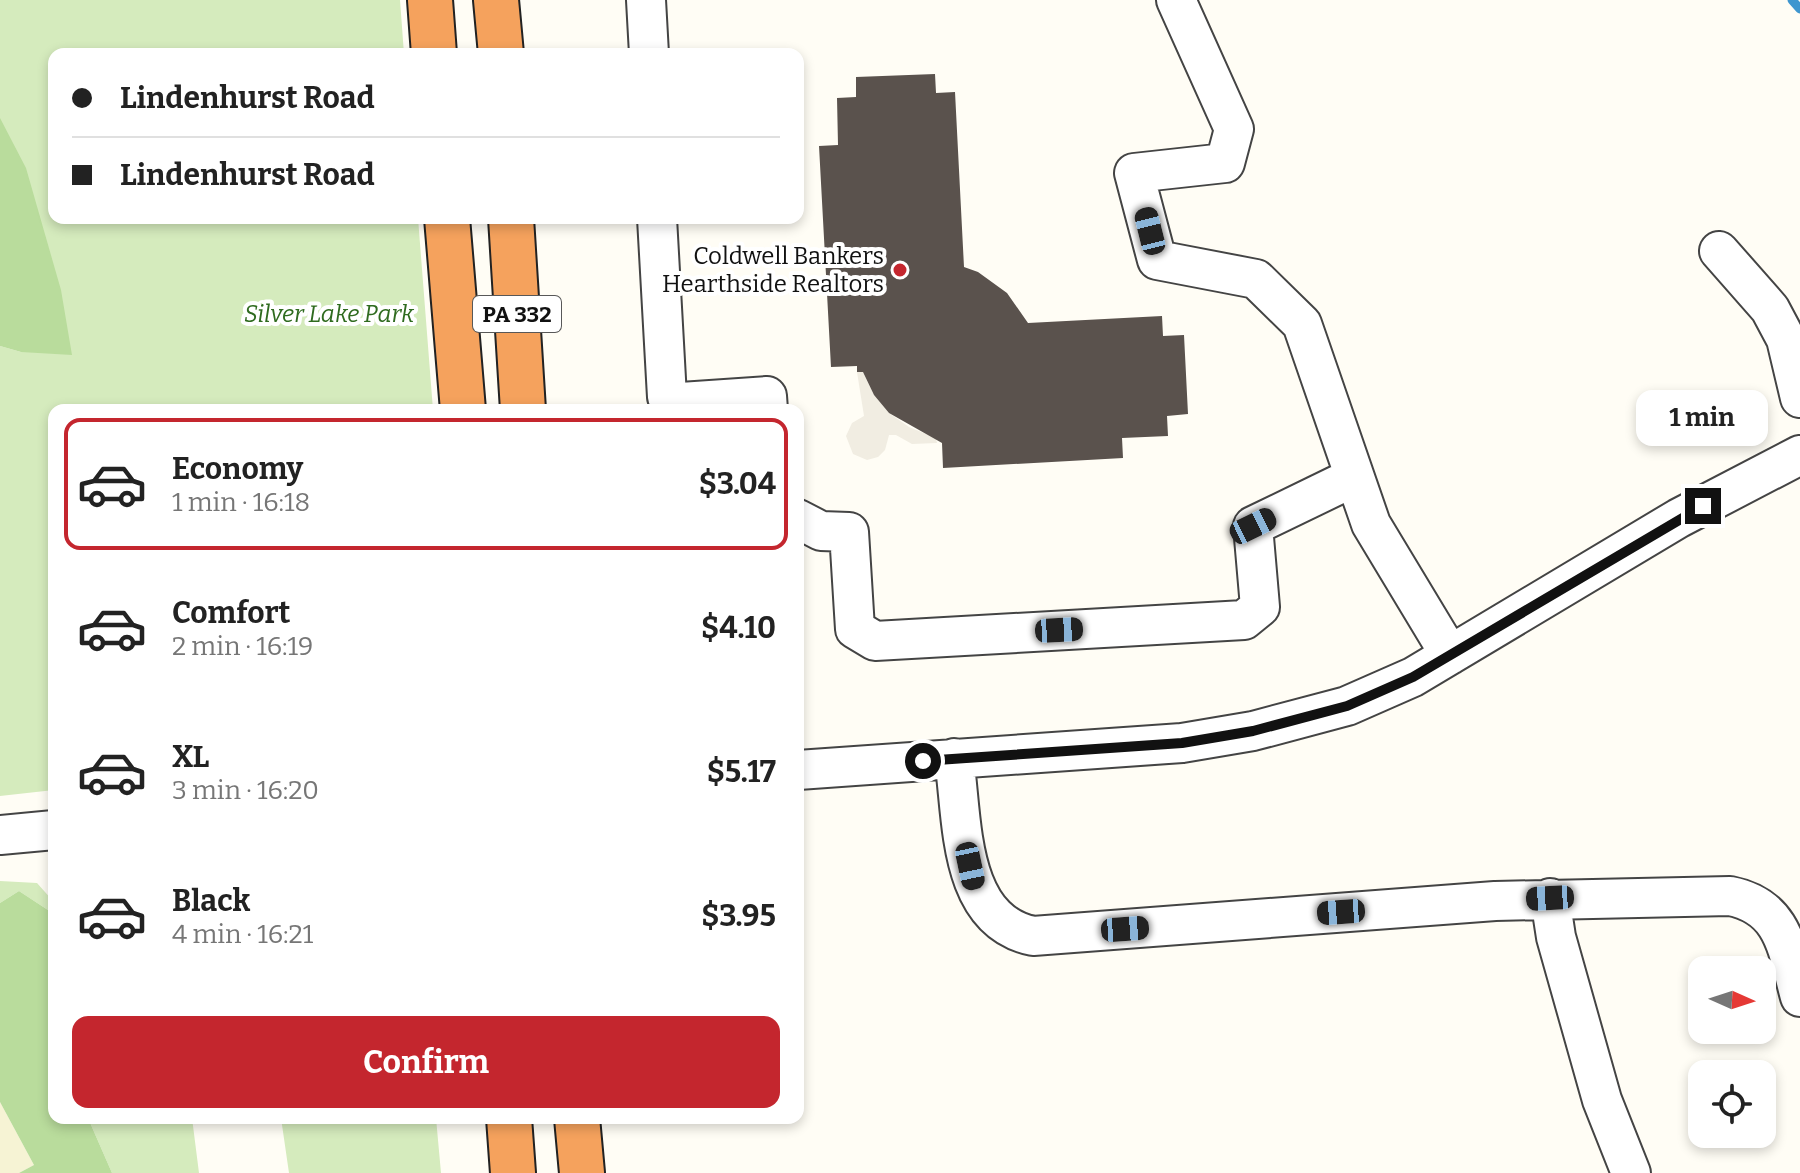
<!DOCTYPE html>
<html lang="en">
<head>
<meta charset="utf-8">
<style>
	:root { --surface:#fff; --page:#f2f2f2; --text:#222; --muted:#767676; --line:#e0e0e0; --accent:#c4262e }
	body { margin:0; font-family:Bitter,serif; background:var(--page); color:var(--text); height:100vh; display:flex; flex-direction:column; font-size:30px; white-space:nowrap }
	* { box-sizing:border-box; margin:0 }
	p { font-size:26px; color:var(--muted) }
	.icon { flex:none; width:44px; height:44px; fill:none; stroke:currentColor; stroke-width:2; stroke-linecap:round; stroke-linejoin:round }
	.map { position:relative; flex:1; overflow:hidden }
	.sheet { position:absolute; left:48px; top:404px; width:756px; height:720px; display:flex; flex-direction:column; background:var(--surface); border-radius:16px; box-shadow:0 4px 12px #0003 }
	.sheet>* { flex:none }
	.banner { position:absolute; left:48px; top:48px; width:756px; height:176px; border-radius:16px; box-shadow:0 4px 12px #0003; display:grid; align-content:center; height:176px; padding:0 24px; background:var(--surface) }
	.needle { width:52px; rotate:93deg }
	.buttons { position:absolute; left:1688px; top:956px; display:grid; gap:16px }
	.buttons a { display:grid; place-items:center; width:88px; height:88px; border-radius:16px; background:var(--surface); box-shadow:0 4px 12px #0003; font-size:40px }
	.end { position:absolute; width:36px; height:36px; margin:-18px; border:10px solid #111; background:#fff; box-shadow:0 0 0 4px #fff }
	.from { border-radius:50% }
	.bubble { position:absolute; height:56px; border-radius:16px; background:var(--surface); box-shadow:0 4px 12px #0003; font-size:26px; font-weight:700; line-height:56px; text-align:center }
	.car { position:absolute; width:24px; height:48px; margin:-24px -12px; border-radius:10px; box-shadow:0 0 6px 2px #0007; background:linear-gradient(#222 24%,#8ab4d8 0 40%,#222 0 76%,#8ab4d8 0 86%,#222 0) }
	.banner b { display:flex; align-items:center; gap:28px; height:76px; font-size:30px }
	.banner b+b { border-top:2px solid var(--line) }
	.banner i { width:20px; height:20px; background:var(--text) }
	ul { padding:14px 0 0; list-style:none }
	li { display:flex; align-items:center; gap:24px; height:132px; margin:0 16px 12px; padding:0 8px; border:4px solid transparent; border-radius:16px }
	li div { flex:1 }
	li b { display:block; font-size:30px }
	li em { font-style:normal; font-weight:700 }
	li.on { border-color:var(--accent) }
	li>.icon { width:72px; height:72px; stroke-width:1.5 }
	.primary-button { display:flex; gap:16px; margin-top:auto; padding:16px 24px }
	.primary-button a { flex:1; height:92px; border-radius:16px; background:var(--accent); color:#fff; font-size:32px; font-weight:700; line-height:92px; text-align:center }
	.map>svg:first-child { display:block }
	.farmland { fill:#f6f3d4 }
	.green { fill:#d5ebbd }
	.forest { fill:#b9dc9c }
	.plaza { fill:#f1ede2 }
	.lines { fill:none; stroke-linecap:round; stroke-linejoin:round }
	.stream { stroke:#3f96cf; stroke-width:9 }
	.building { fill:#5a524d }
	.minor-casing { stroke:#444; stroke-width:42 }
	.highway-casing { stroke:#222; stroke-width:48 }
	.minor { stroke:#fff; stroke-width:38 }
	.highway { stroke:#f5a25d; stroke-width:44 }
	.route { stroke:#111; stroke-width:10 }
	.poi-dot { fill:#c4262e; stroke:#fff; stroke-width:3 }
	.labels { text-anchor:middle; stroke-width:8; stroke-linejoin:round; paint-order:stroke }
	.shield { fill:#fff; stroke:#585858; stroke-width:2 }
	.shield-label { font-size:22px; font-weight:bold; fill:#111 }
	.poi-label { font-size:24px; fill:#111; stroke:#fff; text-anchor:end }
	.park-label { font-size:24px; font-style:italic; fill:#2f6b1f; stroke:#fff }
</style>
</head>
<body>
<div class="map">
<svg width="1800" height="1173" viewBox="0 0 1800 1173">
	<rect width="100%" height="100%" fill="#fffdf5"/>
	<!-- farmland -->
	<path class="farmland" d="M0,1102L34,1165L19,1173H0Z"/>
	<!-- green -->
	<path class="green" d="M0,0H400L404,54H54V218H418L433,410H54V790L0,796V346L21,352L0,240Z
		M0,881L37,883L53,901L54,914L19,891L0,903Z
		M88,1118H192L199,1173H112Z
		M281,1118H436L441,1173H289Z"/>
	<!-- forest -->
	<path class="forest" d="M0,118L26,168L61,290L72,355L21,352L0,346Z
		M19,891L54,914V971L49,996L54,1015V1118H88L112,1173H19L34,1165L0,1102V903Z"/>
	<!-- plaza -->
	<path class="plaza" d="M857,372H863L874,395L889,413L909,427L936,438L937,443L912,444L896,435H889L885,450L878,457L867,460L853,454L846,436L852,423L864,416Z"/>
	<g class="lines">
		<!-- stream -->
		<path class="stream" d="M1792,0L1800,9"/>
	</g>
	<!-- building -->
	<path class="building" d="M935,74L936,93L955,92L964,267L978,272L1007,293L1028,323L1162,316L1163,336L1184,335L1188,414L1167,416L1168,436L1122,438L1123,458L943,468L942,443L889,413L874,395L863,372H857V366L831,367L819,146L838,145L837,98L856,97V77Z"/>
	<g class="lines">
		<defs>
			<path id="minor" d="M646,0L649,54
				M1176,0L1234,129L1225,163L1134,173L1157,260L1256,279L1302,324L1371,524L1450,655
				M657,218L667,397L681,402L767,396L768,410
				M1719,251L1770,309L1786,339L1800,398
				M798,519L821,531L849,532L855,629L875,641L1244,620L1260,607L1253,526L1354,477
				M954,758C963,820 957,920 1033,936L1495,901L1730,896C1785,907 1787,950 1800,997
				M798,770L1182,743L1253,731L1347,706L1413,677L1679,518L1800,455
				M0,835L54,830
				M1550,898L1556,937L1602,1100L1631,1173"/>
			<path id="highway" d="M430,0L434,54
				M496,0L501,54
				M447,218L463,410
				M511,218L523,410
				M509,1118L513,1173
				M577,1118L582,1173"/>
		</defs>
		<!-- minor casing -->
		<use href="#minor" class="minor-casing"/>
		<!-- highway casing -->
		<use href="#highway" class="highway-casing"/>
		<!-- minor -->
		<use href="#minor" class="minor"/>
		<!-- highway -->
		<use href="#highway" class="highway"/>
	</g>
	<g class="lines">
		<!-- route -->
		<path class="route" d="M923,761L1182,743L1253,731L1347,706L1413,677L1703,506"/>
	</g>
	<!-- markers -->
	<circle class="poi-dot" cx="900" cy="270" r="8"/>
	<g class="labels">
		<!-- shield labels -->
		<rect class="shield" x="473" y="296" width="88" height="36" rx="6"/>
		<g class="shield-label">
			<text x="517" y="322">PA 332</text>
		</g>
		<!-- poi labels -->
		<g class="poi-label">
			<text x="884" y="264">Coldwell Bankers<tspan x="884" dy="28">Hearthside Realtors</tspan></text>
		</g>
		<!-- park labels -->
		<g class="park-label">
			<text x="329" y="322">Silver Lake Park</text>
		</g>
	</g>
</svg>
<div class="buttons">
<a><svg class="needle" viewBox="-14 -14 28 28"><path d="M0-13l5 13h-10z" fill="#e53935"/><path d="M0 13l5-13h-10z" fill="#767676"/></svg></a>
<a><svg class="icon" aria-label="locate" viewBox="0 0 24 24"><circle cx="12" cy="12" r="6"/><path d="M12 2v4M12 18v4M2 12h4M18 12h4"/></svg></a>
</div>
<i class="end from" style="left:923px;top:761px"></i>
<i class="end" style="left:1703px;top:506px"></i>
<div class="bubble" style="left:1636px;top:390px;width:132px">1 min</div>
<i class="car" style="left:1150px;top:231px;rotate:346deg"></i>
<i class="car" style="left:1253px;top:526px;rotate:64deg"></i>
<i class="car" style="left:1059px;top:630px;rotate:87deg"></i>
<i class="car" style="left:970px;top:866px;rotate:168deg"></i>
<i class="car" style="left:1550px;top:898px;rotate:267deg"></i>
<i class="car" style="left:1341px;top:912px;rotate:266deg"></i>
<i class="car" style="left:1125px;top:929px;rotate:86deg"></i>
<div class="banner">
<b><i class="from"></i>Lindenhurst Road</b>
<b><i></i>Lindenhurst Road</b>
</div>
<section class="sheet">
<ul>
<li class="on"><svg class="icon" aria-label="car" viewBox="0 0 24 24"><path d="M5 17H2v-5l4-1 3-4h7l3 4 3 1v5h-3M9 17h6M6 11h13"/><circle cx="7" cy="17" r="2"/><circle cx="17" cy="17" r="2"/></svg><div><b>Economy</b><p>1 min · 16:18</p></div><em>$3.04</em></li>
<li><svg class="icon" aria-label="car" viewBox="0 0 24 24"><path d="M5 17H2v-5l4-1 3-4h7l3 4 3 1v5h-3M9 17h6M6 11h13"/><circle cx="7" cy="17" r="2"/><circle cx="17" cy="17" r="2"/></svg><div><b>Comfort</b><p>2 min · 16:19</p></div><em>$4.10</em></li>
<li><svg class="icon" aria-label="car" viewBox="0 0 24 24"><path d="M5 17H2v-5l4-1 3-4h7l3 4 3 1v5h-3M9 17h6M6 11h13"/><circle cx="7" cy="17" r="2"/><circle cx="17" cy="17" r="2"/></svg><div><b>XL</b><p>3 min · 16:20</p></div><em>$5.17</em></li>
<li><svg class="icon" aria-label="car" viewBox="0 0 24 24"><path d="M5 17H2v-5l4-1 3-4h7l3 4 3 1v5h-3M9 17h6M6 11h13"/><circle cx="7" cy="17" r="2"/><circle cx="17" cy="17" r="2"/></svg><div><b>Black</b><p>4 min · 16:21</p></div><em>$3.95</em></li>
</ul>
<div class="primary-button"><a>Confirm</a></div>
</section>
</div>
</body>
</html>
